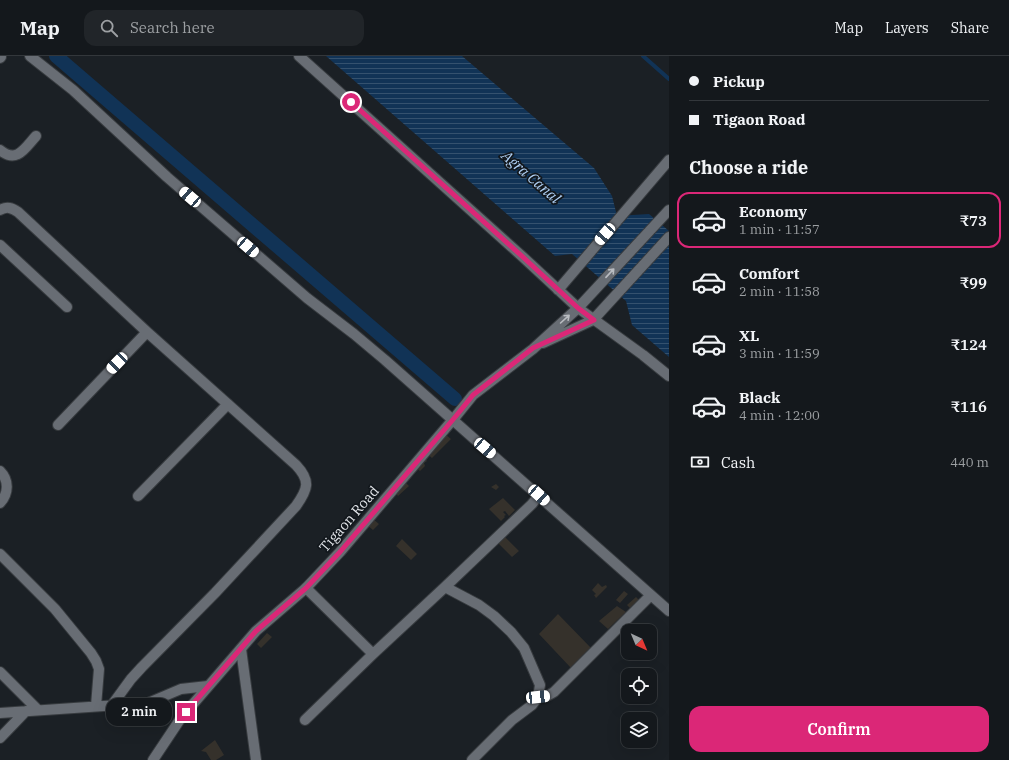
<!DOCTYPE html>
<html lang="en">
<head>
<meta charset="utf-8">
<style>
	:root { --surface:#14181c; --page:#212529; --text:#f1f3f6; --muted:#9da0a3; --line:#33373b; --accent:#db2777 }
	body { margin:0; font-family:"IBM Plex Serif",serif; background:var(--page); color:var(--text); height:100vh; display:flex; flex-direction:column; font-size:15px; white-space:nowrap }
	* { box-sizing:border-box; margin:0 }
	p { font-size:13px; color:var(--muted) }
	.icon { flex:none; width:22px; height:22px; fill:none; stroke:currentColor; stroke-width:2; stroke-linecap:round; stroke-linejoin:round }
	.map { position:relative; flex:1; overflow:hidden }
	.panel { display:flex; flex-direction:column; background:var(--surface); width:340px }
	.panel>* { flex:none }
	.guide { display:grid; align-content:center; height:88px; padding:0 20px; background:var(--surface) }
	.needle { width:26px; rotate:136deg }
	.buttons { position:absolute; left:621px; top:568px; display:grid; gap:8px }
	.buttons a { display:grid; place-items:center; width:36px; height:36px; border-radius:8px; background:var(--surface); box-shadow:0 4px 16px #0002,0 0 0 1px var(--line); font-size:20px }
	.end { position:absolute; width:18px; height:18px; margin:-9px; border:5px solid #db2777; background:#fff; box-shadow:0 0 0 2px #fff }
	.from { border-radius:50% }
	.bubble { position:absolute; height:28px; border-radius:12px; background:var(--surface); box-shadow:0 4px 16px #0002,0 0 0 1px var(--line); font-size:13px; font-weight:600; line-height:28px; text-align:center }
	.car { position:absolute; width:12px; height:24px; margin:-12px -6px; border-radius:5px; box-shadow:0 0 3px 1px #0007; background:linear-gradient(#fff 24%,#345 0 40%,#fff 0 76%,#345 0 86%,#fff 0) }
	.guide b { display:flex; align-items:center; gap:14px; height:38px; font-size:15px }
	.guide b+b { border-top:1px solid var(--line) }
	.guide i { width:10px; height:10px; background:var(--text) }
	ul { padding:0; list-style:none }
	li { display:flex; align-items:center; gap:12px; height:56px; margin:0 8px 6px; padding:0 12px; border:2px solid transparent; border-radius:12px }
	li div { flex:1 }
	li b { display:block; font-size:15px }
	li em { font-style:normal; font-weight:600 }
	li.current { border-color:var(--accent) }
	li>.icon { width:36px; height:36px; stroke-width:1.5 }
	h2 { padding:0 20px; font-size:18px; line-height:48px }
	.pay { display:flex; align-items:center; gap:10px; height:44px; padding:0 20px; font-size:15px }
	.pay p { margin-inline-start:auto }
	.action { display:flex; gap:8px; margin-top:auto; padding:8px 20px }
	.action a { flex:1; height:46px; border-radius:12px; background:var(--accent); color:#fff; font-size:16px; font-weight:600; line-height:46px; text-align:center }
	header { display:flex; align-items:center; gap:24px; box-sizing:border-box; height:56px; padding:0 20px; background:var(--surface); border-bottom:1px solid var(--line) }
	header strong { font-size:19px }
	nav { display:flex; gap:22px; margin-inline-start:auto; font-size:14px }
	.search { width:280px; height:36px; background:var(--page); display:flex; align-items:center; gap:10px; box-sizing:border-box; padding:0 14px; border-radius:12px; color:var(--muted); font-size:15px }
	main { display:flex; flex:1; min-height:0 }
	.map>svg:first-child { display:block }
	.water { fill:url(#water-rules) }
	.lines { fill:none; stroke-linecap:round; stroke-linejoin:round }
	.stream { stroke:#113356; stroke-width:4 }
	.canal { stroke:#113356; stroke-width:14 }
	.building { fill:#35312b }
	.street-casing { stroke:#373b3f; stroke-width:12 }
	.secondary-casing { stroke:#373b3f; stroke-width:12 }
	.street { stroke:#686d74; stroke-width:10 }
	.secondary { stroke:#686d74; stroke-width:10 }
	.oneway { stroke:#b9bcc1 }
	.route { stroke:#db2777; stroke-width:5 }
	.labels { text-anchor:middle; stroke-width:3.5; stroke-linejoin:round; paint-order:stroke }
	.street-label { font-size:14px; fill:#e4e7eb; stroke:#12171c }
	.water-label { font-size:15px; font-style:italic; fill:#afd0f5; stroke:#12171c }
</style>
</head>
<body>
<header>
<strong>Map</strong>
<div class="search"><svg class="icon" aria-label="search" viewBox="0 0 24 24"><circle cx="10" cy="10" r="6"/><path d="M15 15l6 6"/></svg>Search here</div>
<nav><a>Map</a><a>Layers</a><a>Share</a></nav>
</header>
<main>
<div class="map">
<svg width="669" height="704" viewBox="0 0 669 704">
	<defs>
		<pattern id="water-rules" width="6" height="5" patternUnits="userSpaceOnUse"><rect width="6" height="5" fill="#113356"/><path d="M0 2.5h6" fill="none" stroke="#34516e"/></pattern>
	</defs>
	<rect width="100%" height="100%" fill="#1b2025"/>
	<!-- water -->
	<path class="water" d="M326,0H462L594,112L612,140L617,160L649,158L669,175V301L632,269L626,245L572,198L555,200Z"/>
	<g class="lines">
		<!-- stream -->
		<path class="stream" d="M643,0L669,23"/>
		<!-- canal -->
		<path class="canal" d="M56,0L455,343"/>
	</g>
	<!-- building -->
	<path class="building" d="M445,378L451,383L432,402L426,397Z
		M425,402L427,405L424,407L425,410L420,415L415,411Z
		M404,425L409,430L398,440L394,435Z
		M496,428L499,431L496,434L491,431Z
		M503,442L515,454L509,460L505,455L503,456L506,459L504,460L505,461L501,465L489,453Z
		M373,463L379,468L373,474L367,469Z
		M503,479L519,495L512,501L497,486Z
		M402,483L417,498L411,504L396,490Z
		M598,527L602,531L606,529L607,531L596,542L594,539L596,538L592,534Z
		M624,535L628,538L620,547L616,544Z
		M636,541L639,544L630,552L627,549Z
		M617,550L626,556L608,573L599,565Z
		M558,558L591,592L571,612L539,578Z
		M267,577L272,581L261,592L257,588Z
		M215,684L224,699L216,704H211L206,696L201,695Z"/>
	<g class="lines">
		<defs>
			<path id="street" d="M30,0L73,34L167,121L307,242L354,278L385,304L669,555
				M0,2L1,1
				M0,94C17,108 25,92 36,80
				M0,154C7,150 12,152 18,156L147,276L296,409C311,425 308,433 296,450L215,537L142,611L131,623L112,649
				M0,189L67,251
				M58,369L147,276
				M0,415C9,424 9,437 0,447
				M138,440L228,348
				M0,498L55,553L91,597L96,605L99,613L96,650
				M445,531L479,549L494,560L511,576L524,592L540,629L538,641L532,649L512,664L472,704
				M306,532L373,598
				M241,593L256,704
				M0,616L37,653
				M538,641L547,640L554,636L651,539
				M0,657L148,647L181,633L208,630
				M305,664L373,598L445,531L532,448L539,439
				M0,682L26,655"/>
			<path id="secondary" d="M299,0L524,202L578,252L643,299L669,320
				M558,234L669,104
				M543,287L593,264L669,181
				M153,704L181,662L256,575L306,532L340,496L456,360L473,339L533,293L578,252L669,154"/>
		</defs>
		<!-- street casing -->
		<use href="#street" class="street-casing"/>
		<!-- secondary casing -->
		<use href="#secondary" class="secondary-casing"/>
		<!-- street -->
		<use href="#street" class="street"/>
		<!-- secondary -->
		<use href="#secondary" class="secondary"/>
	</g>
	<!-- one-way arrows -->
	<defs><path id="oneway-shaft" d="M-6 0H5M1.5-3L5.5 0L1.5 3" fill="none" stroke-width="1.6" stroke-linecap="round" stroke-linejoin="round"/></defs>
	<g class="oneway">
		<use href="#oneway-shaft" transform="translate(610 217) rotate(-47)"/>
		<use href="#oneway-shaft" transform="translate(565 263) rotate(-42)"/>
	</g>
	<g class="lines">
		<!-- route -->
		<path class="route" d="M186,656L256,575L306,532L340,496L456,360L473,339L533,292L594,264L578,252L524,202L351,46"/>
	</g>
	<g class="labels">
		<!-- street labels -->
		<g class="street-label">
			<text transform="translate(349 463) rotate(-49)" y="5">Tigaon Road</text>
		</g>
		<!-- water labels -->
		<g class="water-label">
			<text transform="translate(531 121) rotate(41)" y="5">Agra Canal</text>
		</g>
	</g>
</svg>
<div class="buttons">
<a><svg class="needle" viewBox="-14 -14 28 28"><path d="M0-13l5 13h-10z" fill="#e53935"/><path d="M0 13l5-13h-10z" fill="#9da0a3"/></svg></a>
<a><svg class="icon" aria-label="locate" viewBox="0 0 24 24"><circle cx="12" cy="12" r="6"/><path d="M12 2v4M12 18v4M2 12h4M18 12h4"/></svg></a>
<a><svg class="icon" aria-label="layers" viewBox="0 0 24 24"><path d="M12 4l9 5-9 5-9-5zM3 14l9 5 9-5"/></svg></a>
</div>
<i class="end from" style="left:351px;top:46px"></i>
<i class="end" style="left:186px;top:656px"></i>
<div class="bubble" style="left:106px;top:642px;width:66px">2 min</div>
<i class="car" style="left:190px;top:141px;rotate:311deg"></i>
<i class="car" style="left:605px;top:178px;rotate:221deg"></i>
<i class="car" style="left:248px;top:191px;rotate:131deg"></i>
<i class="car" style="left:117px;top:307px;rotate:224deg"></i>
<i class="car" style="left:485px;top:392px;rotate:131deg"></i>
<i class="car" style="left:539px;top:439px;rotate:132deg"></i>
<i class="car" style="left:538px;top:641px;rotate:84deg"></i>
</div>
<section class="panel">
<div class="guide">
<b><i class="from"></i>Pickup</b>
<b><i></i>Tigaon Road</b>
</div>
<h2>Choose a ride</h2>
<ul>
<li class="current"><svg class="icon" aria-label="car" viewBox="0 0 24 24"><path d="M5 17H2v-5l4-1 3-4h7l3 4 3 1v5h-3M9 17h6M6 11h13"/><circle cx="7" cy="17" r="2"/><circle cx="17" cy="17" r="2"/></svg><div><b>Economy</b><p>1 min · 11:57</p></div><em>₹73</em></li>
<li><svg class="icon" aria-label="car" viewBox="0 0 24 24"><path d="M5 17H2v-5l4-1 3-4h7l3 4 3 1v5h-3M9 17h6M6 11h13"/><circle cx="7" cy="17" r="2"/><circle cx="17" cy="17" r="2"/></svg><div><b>Comfort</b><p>2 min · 11:58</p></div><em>₹99</em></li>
<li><svg class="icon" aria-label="car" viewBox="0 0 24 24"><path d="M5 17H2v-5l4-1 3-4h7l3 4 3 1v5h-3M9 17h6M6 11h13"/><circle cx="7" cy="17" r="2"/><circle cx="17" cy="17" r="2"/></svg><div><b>XL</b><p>3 min · 11:59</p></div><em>₹124</em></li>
<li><svg class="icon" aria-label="car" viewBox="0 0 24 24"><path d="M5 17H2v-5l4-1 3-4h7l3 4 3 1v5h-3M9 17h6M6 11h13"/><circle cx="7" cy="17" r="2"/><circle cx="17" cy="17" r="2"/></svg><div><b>Black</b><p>4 min · 12:00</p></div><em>₹116</em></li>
</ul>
<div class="pay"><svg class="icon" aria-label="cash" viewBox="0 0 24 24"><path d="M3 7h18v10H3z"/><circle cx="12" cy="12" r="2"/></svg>Cash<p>440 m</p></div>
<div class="action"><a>Confirm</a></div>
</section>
</main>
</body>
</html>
